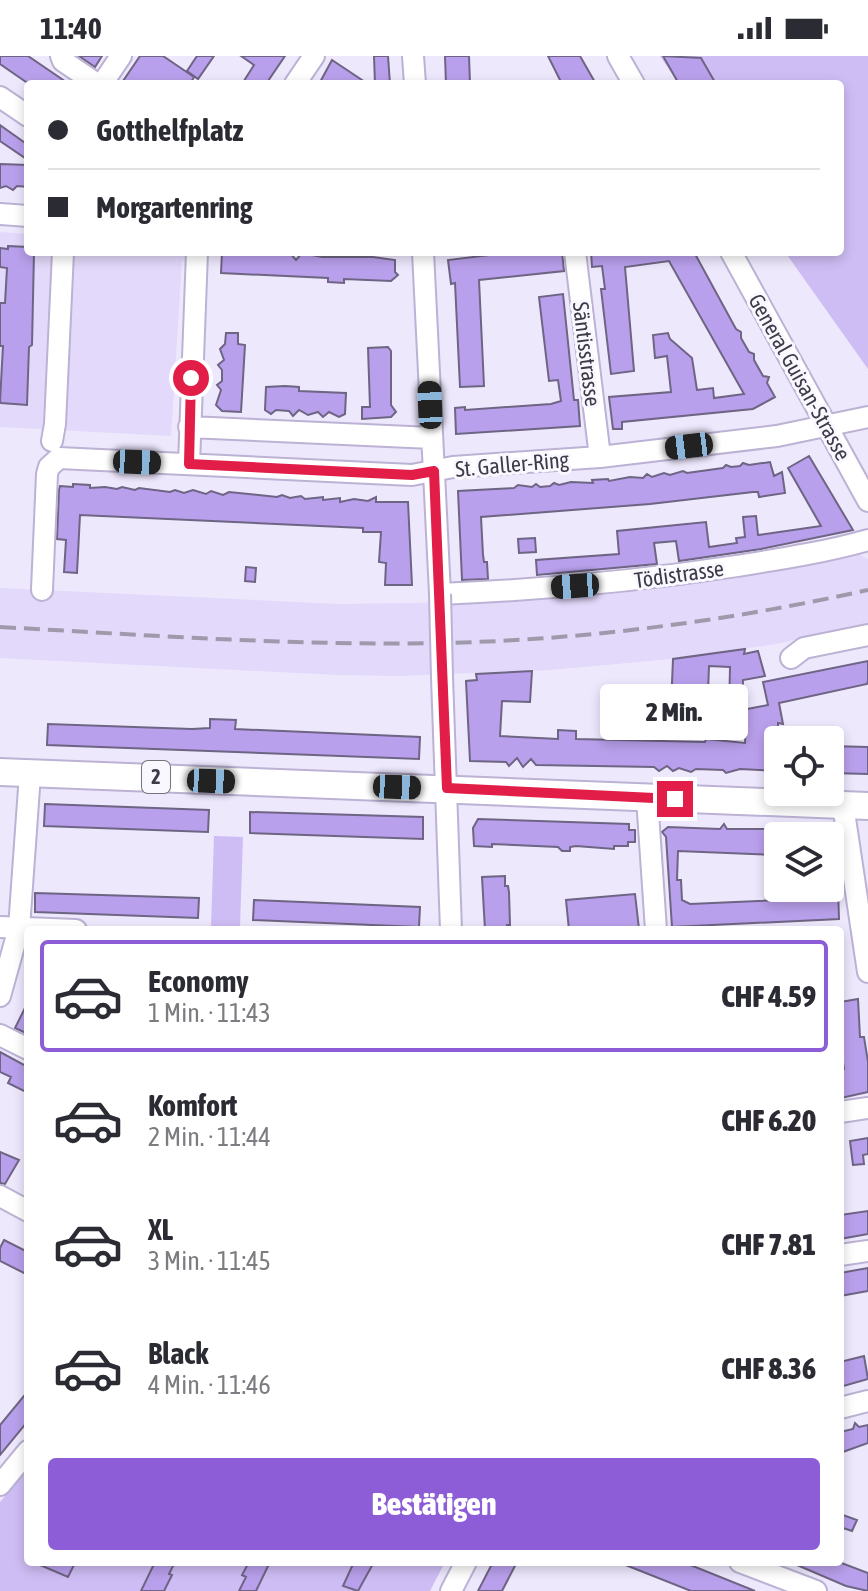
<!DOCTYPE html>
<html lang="de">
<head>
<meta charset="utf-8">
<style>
	:root { --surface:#fff; --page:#f7f7f7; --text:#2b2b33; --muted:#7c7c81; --line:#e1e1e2; --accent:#8c5dd6 }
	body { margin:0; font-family:"Asap Condensed",sans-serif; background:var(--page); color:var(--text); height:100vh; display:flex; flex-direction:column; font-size:30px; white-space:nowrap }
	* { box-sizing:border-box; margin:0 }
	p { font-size:26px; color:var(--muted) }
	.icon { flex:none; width:44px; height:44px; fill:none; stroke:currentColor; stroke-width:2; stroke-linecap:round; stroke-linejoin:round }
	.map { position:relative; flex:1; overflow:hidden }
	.panel { position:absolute; left:24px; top:870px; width:820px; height:640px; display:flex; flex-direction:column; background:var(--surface); border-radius:8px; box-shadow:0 4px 12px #0003 }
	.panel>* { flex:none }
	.top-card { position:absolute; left:24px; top:24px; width:820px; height:176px; border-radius:8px; box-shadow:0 4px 12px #0003; display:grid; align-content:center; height:176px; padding:0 24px; background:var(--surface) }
	.fabs { position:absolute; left:764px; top:670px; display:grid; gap:16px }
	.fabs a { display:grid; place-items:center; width:80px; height:80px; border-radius:8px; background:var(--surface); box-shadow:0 4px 12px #0003; font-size:40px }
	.end { position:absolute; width:36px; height:36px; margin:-18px; border:10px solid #e11d48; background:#fff; box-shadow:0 0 0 4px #fff }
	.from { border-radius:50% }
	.bubble { position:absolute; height:56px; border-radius:8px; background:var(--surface); box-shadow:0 4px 12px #0003; font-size:26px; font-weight:800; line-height:56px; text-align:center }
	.car { position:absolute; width:24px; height:48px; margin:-24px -12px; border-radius:10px; box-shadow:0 0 6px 2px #0007; background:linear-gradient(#222 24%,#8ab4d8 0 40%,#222 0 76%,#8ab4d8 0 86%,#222 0) }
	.top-card b { display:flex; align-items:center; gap:28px; height:76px; font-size:30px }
	.top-card b+b { border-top:2px solid var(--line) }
	.top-card i { width:20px; height:20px; background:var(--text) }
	ul { padding:14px 0 0; list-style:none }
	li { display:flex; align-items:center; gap:24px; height:112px; margin:0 16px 12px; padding:0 8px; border:4px solid transparent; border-radius:8px }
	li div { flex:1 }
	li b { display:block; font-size:30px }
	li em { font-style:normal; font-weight:800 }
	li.selected { border-color:var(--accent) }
	li>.icon { width:72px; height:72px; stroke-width:1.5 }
	.action { display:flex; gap:16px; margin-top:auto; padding:16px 24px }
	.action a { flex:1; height:92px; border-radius:8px; background:var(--accent); color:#fff; font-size:32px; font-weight:800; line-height:92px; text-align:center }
	.status { display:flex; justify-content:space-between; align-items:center; height:56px; padding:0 40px; background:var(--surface); direction:ltr }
	.status svg { height:22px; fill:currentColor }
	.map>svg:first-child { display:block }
	.built { fill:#e3d9fb }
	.green { fill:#cebdf4 }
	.building { fill:#b9a0ec; stroke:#6e6483; stroke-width:2 }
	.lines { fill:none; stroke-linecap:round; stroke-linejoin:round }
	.minor-casing { stroke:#bcb2d4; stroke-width:24 }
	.major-casing { stroke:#bcb2d4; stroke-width:30 }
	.minor { stroke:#fff; stroke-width:20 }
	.major { stroke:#fff; stroke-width:26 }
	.rail { stroke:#9f9aab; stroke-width:4; stroke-dasharray:16 8; stroke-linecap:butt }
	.minor-bridge-casing { stroke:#bcb2d4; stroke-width:24; stroke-linecap:butt }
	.minor-bridge { stroke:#fff; stroke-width:20 }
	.route { stroke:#e11d48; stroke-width:10 }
	.labels { text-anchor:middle; stroke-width:6; stroke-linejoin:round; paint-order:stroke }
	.shield { fill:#faf8ff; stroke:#76737f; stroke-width:2 }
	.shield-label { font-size:20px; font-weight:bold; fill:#3e3a48 }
	.street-label { font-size:22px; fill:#3e3a48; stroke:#faf8ff }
</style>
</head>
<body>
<div class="status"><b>11:40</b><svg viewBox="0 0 49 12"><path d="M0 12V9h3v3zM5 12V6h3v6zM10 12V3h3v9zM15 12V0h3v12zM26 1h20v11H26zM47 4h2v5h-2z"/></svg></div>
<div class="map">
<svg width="868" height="1535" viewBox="0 0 868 1535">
	<rect width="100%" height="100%" fill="#eee8fd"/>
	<!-- built -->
	<path class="built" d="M0,176L28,178V196L192,197L190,204L182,205L171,380L0,371Z
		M856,497L868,503V568L776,588L672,603L551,614L398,620L337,619L0,602V532L339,548L467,546L647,532Z"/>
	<!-- green -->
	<path class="green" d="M660,0H868V313L785,196H840V28H679Z
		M214,780L243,781L240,871L211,870Z
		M28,1412V1506H445L430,1535H0V1446Z"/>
	<!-- building -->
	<path class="building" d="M0,0H28L69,28H29L0,8Z
		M79,0H102L95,11Z
		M140,0H163L194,21L190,28H121Z
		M197,0H214L198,23L187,15Z
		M241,0H285L266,28H242L254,9Z
		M374,0H388L390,28H375Z
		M445,0H469L470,28H446Z
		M548,0H580L596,28H562Z
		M663,0L701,2L716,28H679Z
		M332,4L368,28H319Z
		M0,69L28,89V104L0,85Z
		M0,108L28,109V131L17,130L13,134L6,130L0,132Z
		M8,190L28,191V196H34L32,289L29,291L27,349L1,347L0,345L3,290H0V247H5L7,212L0,211V192L8,193Z
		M222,196L290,197L296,204L302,197L322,201H373L395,204V216L398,219L391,225L344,223V227L328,226V222L221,217Z
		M514,196H562L564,215L479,224L484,330L460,331L455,227L451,228L448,204Z
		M591,196H694L736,273L741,276V282L749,296L754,298V304L763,320L769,321L767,327L775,341L753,353L622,366V373H613L609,341L671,336L667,300L655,302L653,279L668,277L670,283L692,302L697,334L713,332L714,342L744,338L669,205L625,211L634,315L611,318L601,233H605L602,210L592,211Z
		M563,238L574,344H578L580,370L456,378L455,352L465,351V354L551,348L561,345L558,324L549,325L539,241Z
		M226,277H238V288L245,289L241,356L222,355L216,349L221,334L217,329L222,325V314L218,309L224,304L220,293L225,288Z
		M388,291L391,295V349L396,356L391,361L362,363V351H370L368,292Z
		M285,330L299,331V335L346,337L345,358L339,361L329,356L323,361L318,356L308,359L299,354L293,360L289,355L276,354L271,358L265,354L266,331Z
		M809,400L853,474L761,493L679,505L676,485L654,487L657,508L537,519L536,504L619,498L617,475L706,466L709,491L737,487L736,482L745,481L743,461L756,460L758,479L821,470L788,412Z
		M770,406L774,420L782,416L785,437L759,441L758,436H753L650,448L481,461L483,499L484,506H487L488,523L462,524L458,435L514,432L518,429L532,431L536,428L540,431L550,430L554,427L559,429L571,426L593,427L592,424L608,423L609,425L630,421L643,422L647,418L652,421L664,417L670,419L683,415L687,417L723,412L726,409L731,411L740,410L743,407L749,409Z
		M73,428L90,429V432L105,431L117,433L122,431L135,434L139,432L170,436L175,434L184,437L193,434L206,438L211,435L223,439L229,436L277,441L282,439L290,442L301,440L305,443L323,441V444L340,442V446L354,443L368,445L376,441V446H408L412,529H385L386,507L379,506L381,476H363V472L80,459L77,517L64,516L66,484L57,483L59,434L60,430L73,431Z
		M535,482L536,496L519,497L518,483Z
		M246,511L256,512L255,526L245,525Z
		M745,593L744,598L758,595L765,620L743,624L742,654L768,649L763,626L868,605V625L867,628L779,647L783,668L778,667V715L740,713L726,717L723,714L696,713L691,716L679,712L673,715L667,710L659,715L654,711L536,709L531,703L523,711L517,702L509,710L506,706L470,705L466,625L477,624L476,618L532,615L530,646L502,645L500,680L558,683V674L576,675V683L705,686L706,683L745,687L746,664L717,663V659L729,656L730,611L709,610L707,663L676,662L677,652L671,651L673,603Z
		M210,663L236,664L235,673L420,681L419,703L47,689L48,668L192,673L210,672Z
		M830,690L868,691V718L830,717Z
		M45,748L209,754L208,776L44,770Z
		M250,756L423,761V783L250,777Z
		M478,763L629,768V774H635V786H628V790H614V793L576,790L570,791V795H562L558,791L492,788V791L474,790L473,772Z
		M724,768L727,773H770L772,780L778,776V796L776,799L678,795L677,824H681L682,844L690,848L827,842V832H838L839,863L672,871L666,781L662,776L668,771L720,773Z
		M505,820V830H508L509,836L510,869H507V874H485L482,821Z
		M35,837L199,842L198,862L35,856Z
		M635,838L639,873L569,874L566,844Z
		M254,844L420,851L419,871L253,864Z
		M858,943L860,981H864L868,1006V1036L841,1042L840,1014L844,1013L840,986V946Z
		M28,946V978L15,972Z
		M0,996L28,1011V1037L8,1027L11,1021L0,1016Z
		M868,1082V1098L863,1099L864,1108L853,1109L850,1085Z
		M0,1096L19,1104L5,1128L0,1127Z
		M868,1155V1178L840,1183V1159Z
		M4,1184L28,1196V1219L0,1205V1192Z
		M868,1212V1235L840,1240V1217Z
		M864,1300L868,1323L840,1331V1306Z
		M28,1335V1365L0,1399V1369Z
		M855,1367L859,1371L868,1369V1387L840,1397V1376L853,1373Z
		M840,1458L857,1464L852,1475L840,1471Z
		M33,1506H68L74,1509L68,1521Z
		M155,1506H175L169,1518L172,1519L164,1535H141Z
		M249,1506H270L256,1535H239L246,1521L242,1519Z
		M354,1506H374L358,1535L343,1530Z
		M493,1506H517L502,1535H478Z
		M618,1506H683L755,1535H691Z
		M790,1506H839L868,1517V1535L846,1530Z"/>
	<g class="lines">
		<defs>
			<path id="minor" d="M61,0L63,5L97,28
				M413,0L415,28
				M618,0L634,28
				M102,28L121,0
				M295,28L314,0
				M0,41L28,60
				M0,158L28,160
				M423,196L440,538C539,534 638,525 737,510C780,503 826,496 868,484
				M575,196L600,401
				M731,196L868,445
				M189,371L432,382
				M52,385L55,368L63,196
				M189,408L197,196
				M42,534L47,418L49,411L59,402L412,419L453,411L600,401L777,380L868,361
				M791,602L804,592L868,579
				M442,621L451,874
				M647,742L656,874
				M843,749L868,916
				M0,871L76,874
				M0,940L19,872L30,718
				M0,979L28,993
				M840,1056L868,1052
				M0,1140L28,1155
				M840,1199L868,1195
				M840,1352L868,1345
				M0,1429L28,1395
				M740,1506L816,1535
				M451,1535L466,1506"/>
			<path id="major" d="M0,716L868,750"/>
		</defs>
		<!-- minor casing -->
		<use href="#minor" class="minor-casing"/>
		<!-- major casing -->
		<use href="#major" class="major-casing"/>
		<!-- minor -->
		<use href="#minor" class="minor"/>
		<!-- major -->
		<use href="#major" class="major"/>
		<!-- rail -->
		<path class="rail" d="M0,571C147,579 295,590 442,587C585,584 728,565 868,534"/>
		<defs>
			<path id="minor-bridge" d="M440,538L442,621"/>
		</defs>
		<!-- minor-bridge casing -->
		<use href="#minor-bridge" class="minor-bridge-casing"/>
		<!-- minor-bridge -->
		<use href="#minor-bridge" class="minor-bridge"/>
	</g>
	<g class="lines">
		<!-- route -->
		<path class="route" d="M191,322L189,408L412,419L434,415L447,732L675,743"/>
	</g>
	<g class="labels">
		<!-- shield labels -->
		<rect class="shield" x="142" y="705" width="28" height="32" rx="6"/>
		<g class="shield-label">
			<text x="156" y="728">2</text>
		</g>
		<!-- street labels -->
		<g class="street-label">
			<text transform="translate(587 298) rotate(83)" y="8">Säntisstrasse</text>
			<text transform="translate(800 321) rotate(61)" y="8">General Guisan-Strasse</text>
			<text transform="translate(512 408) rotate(-5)" y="8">St. Galler-Ring</text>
			<text transform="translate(679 518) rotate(-8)" y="8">Tödistrasse</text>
		</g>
	</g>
</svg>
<div class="fabs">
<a><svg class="icon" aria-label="locate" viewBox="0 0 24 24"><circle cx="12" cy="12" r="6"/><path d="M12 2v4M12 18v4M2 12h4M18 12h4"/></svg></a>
<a><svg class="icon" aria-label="layers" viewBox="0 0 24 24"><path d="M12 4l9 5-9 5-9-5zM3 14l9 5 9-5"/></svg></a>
</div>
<i class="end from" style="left:191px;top:322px"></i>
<i class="end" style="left:675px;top:743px"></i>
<div class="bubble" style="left:600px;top:628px;width:148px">2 Min.</div>
<i class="car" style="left:430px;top:349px;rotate:358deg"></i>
<i class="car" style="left:689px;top:390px;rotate:263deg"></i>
<i class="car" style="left:137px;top:406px;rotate:92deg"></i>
<i class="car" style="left:575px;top:530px;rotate:266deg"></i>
<i class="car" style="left:211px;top:725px;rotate:92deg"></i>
<i class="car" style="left:397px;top:731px;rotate:92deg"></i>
<div class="top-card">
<b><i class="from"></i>Gotthelfplatz</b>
<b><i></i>Morgartenring</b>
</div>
<section class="panel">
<ul>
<li class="selected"><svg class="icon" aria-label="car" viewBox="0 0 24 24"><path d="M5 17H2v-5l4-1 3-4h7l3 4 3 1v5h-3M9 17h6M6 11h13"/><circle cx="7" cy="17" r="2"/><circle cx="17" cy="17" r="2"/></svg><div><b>Economy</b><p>1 Min. · 11:43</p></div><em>CHF 4.59</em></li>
<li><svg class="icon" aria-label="car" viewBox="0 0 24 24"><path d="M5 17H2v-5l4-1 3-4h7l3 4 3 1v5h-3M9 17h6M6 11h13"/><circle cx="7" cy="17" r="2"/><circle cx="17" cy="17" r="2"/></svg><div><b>Komfort</b><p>2 Min. · 11:44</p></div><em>CHF 6.20</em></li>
<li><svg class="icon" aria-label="car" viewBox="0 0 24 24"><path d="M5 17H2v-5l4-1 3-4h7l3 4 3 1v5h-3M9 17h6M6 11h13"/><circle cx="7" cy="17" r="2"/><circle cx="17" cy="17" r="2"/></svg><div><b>XL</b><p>3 Min. · 11:45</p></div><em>CHF 7.81</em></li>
<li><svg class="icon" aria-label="car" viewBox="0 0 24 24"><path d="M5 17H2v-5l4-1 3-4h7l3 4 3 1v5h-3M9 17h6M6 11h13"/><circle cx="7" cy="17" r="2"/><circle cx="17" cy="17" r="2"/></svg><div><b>Black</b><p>4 Min. · 11:46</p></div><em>CHF 8.36</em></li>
</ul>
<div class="action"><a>Bestätigen</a></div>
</section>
</div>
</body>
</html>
